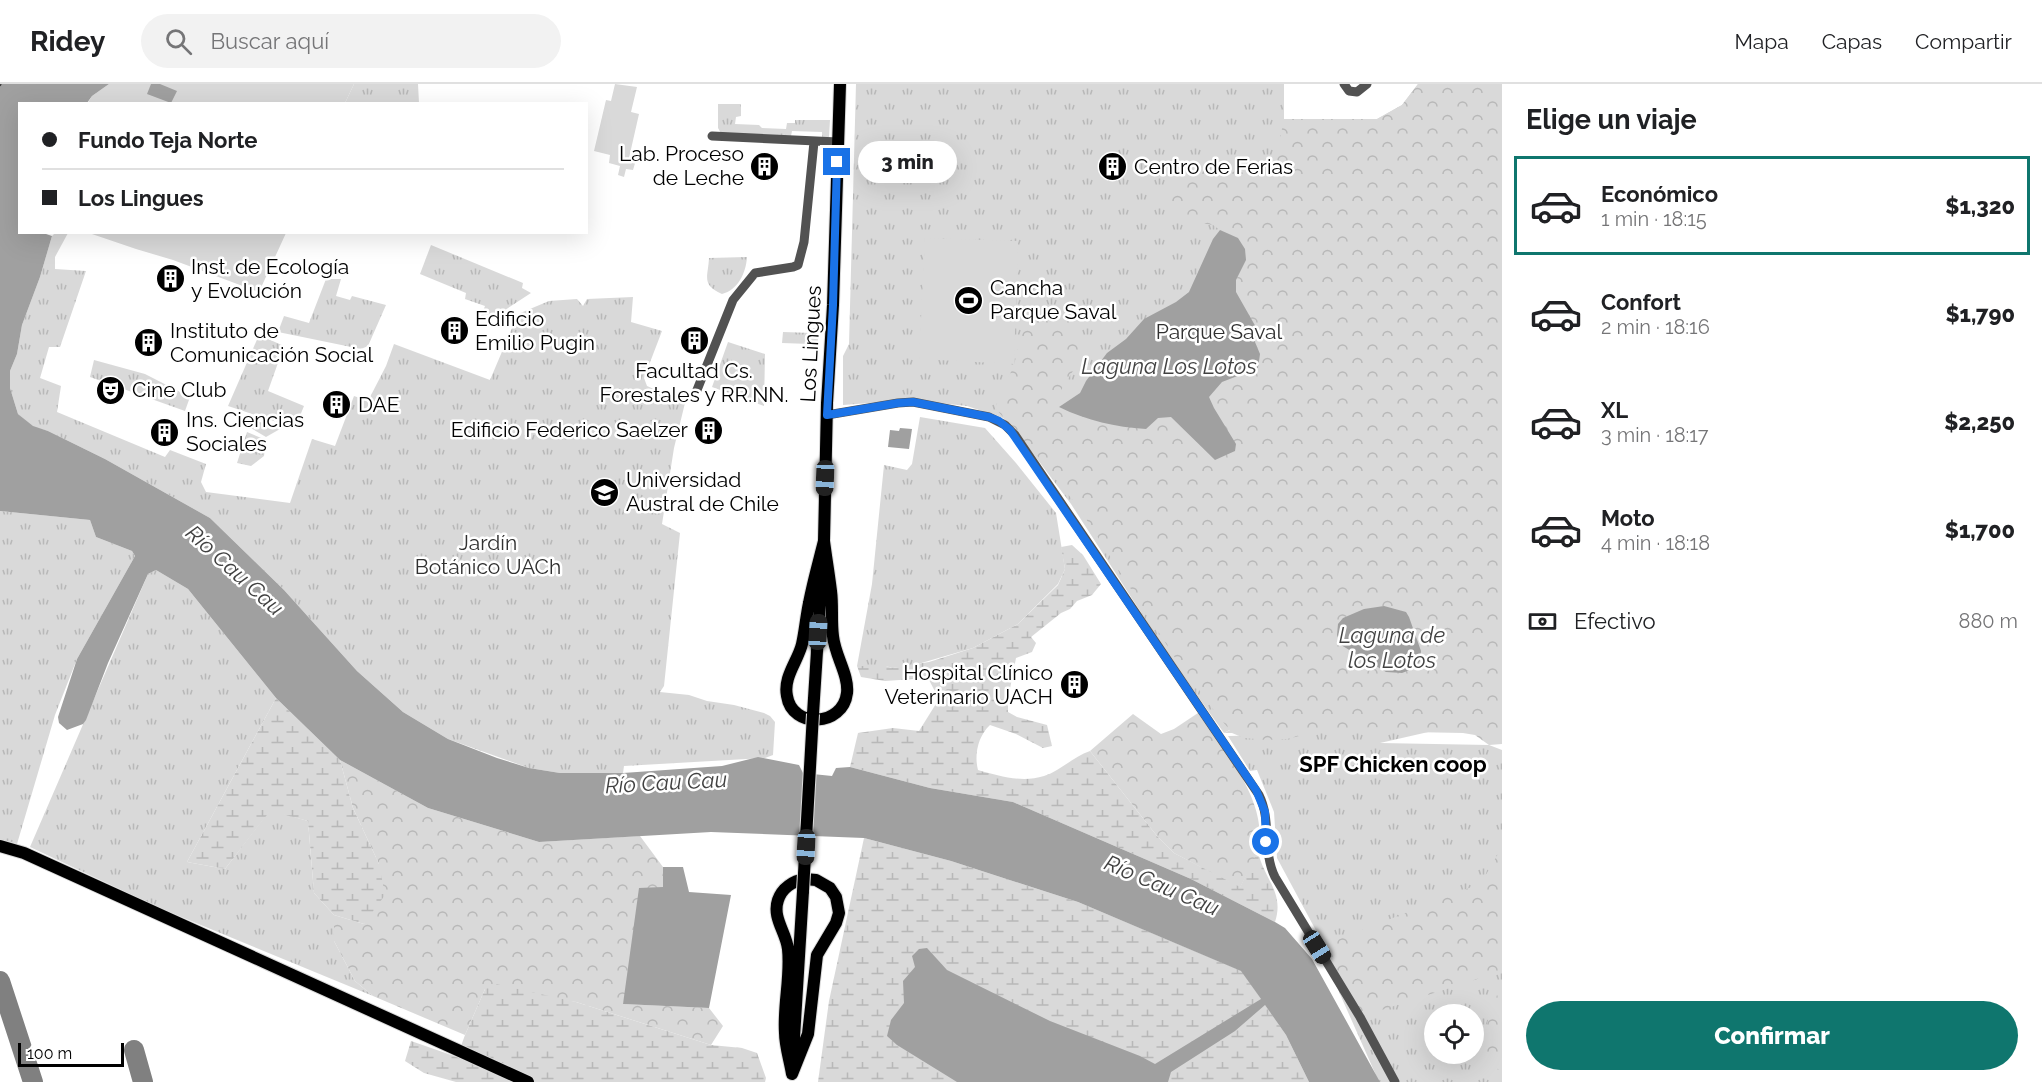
<!DOCTYPE html>
<html lang="es">
<head>
<meta charset="utf-8">
<style>
	:root { --surface:#fff; --page:#f2f2f2; --text:#202124; --muted:#757577; --line:#e0e0e0; --accent:#0f766e }
	body { margin:0; font-family:Raleway,sans-serif; background:var(--page); color:var(--text); height:100vh; display:flex; flex-direction:column; font-size:22px; white-space:nowrap }
	* { box-sizing:border-box; margin:0 }
	p { font-size:20px; color:var(--muted) }
	.icon { flex:none; width:33px; height:33px; fill:none; stroke:currentColor; stroke-width:2; stroke-linecap:round; stroke-linejoin:round }
	.map { position:relative; flex:1; overflow:hidden }
	.drawer { display:flex; flex-direction:column; background:var(--surface); width:540px }
	.drawer>* { flex:none }
	.hud { position:absolute; left:18px; top:18px; width:570px; height:132px; border-radius:0px; box-shadow:0 6px 24px #0002; display:grid; align-content:center; height:132px; padding:0 24px; background:var(--surface) }
	.controls { position:absolute; left:1424px; top:920px; display:grid; gap:12px }
	.controls a { display:grid; place-items:center; width:60px; height:60px; border-radius:50%; background:var(--surface); box-shadow:0 6px 24px #0002; font-size:30px }
	.scale { position:absolute; left:18px; bottom:15px; width:106px; box-sizing:border-box; padding-left:6px; border:3px solid #000; border-top:0; font-size:16px; line-height:21px; white-space:nowrap; color:#000; -webkit-text-stroke:4px #fff; paint-order:stroke }
	.end { position:absolute; width:27px; height:27px; margin:-14px; border:8px solid #1a73e8; background:#fff; box-shadow:0 0 0 3px #fff }
	.from { border-radius:50% }
	.bubble { position:absolute; height:42px; border-radius:21px; background:var(--surface); box-shadow:0 6px 24px #0002; font-size:20px; font-weight:800; line-height:42px; text-align:center }
	.car { position:absolute; width:18px; height:36px; margin:-18px -9px; border-radius:8px; box-shadow:0 0 4px 2px #0007; background:linear-gradient(#222 24%,#8ab4d8 0 40%,#222 0 76%,#8ab4d8 0 86%,#222 0) }
	.hud b { display:flex; align-items:center; gap:21px; height:57px; font-size:22px }
	.hud b+b { border-top:2px solid var(--line) }
	.hud i { width:15px; height:15px; background:var(--text) }
	ul { padding:0; list-style:none }
	li { display:flex; align-items:center; gap:18px; height:99px; margin:0 12px 9px; padding:0 12px; border:3px solid transparent; border-radius:0px }
	li div { flex:1 }
	li b { display:block; font-size:22px }
	li em { font-style:normal; font-weight:800 }
	li.selected { border-color:var(--accent) }
	li>.icon { width:54px; height:54px; stroke-width:1.5 }
	h2 { padding:0 24px; font-size:27px; line-height:72px }
	.pay { display:flex; align-items:center; gap:15px; height:66px; padding:0 24px; font-size:22px }
	.pay p { margin-inline-start:auto }
	.button { display:flex; gap:12px; margin-top:auto; padding:12px 24px }
	.button a { flex:1; height:69px; border-radius:36px; background:var(--accent); color:#fff; font-size:24px; font-weight:800; line-height:69px; text-align:center }
	header { display:flex; align-items:center; gap:36px; box-sizing:border-box; height:84px; padding:0 30px; background:var(--surface); border-bottom:2px solid var(--line) }
	header strong { font-size:28px }
	nav { display:flex; gap:33px; margin-inline-start:auto; font-size:21px }
	.search { width:420px; height:54px; background:var(--page); display:flex; align-items:center; gap:15px; box-sizing:border-box; padding:0 21px; border-radius:33px; color:var(--muted); font-size:22px }
	main { display:flex; flex:1; min-height:0 }
	.map>svg:first-child { display:block }
	.grass { fill:url(#grass-tufts); fill-rule:evenodd }
	.forest { fill:url(#forest-crowns); fill-rule:evenodd }
	.wetland { fill:url(#wetland-marsh) }
	.pitch { fill:#d9d9d9 }
	.water { fill:#a0a0a0 }
	.lines { fill:none; stroke-linecap:round; stroke-linejoin:round }
	.ferry { stroke:#414141; stroke-width:1.5; stroke-dasharray:8 6; stroke-linecap:butt }
	.taxiway { stroke:#808080; stroke-width:20 }
	.major-casing { stroke:#dbdbdb; stroke-width:14 }
	.minor { stroke:#525252; stroke-width:9 }
	.major { stroke:#000; stroke-width:12 }
	.major-bridge-casing { stroke:#dbdbdb; stroke-width:14; stroke-linecap:butt }
	.major-bridge { stroke:#000; stroke-width:12 }
	.route { stroke:#1a73e8; stroke-width:8 }
	.labels { text-anchor:middle; stroke-width:5; stroke-linejoin:round; paint-order:stroke }
	.poi-label { font-size:21px; fill:#000; stroke:#fff; text-anchor:start }
	.park-label { font-size:21px; fill:#303030; stroke:#fff }
	.street-label { font-size:21px; fill:#000; stroke:#fff }
	.water-label { font-size:22px; font-style:italic; fill:#414141; stroke:#fff }
	.neighbourhood-label { font-size:22px; font-weight:bold; fill:#000; stroke:#fff }
</style>
</head>
<body>
<header>
<strong>Ridey</strong>
<div class="search"><svg class="icon" aria-label="search" viewBox="0 0 24 24"><circle cx="10" cy="10" r="6"/><path d="M15 15l6 6"/></svg>Buscar aquí</div>
<nav><a>Mapa</a><a>Capas</a><a>Compartir</a></nav>
</header>
<main>
<div class="map">
<svg width="1502" height="998" viewBox="0 0 1502 998">
	<defs>
		<pattern id="grass-tufts" width="24" height="20" patternUnits="userSpaceOnUse" patternTransform="scale(1.5)"><rect width="24" height="20" fill="#d9d9d9"/><path d="M3 7l-1-3M5 7V3M7 7l1-3M15 17l-1-3M17 17v-4M19 17l1-3" fill="none" stroke="#b8b8b8"/></pattern>
		<pattern id="forest-crowns" width="20" height="18" patternUnits="userSpaceOnUse" patternTransform="scale(1.5)"><rect width="20" height="18" fill="#d9d9d9"/><path d="M2 6a3 3 0 1 1 6 0M12 15a3 3 0 1 1 6 0" fill="none" stroke="#b8b8b8"/></pattern>
		<pattern id="wetland-marsh" width="20" height="14" patternUnits="userSpaceOnUse" patternTransform="scale(1.5)"><rect width="20" height="14" fill="#d9d9d9"/><path d="M1 5h8M5 5V1M11 12h8M15 12V8" fill="none" stroke="#b8b8b8"/></pattern>
	</defs>
	<rect width="100%" height="100%" fill="#fff"/>
	<!-- grass -->
	<path class="grass" d="M354,0H418L419,19H345Z
		M856,0H1284V35H1377L1402,21L1418,0H1502L1481,636L1380,659L1489,661L1502,666V998H1379L1316,856L1320,854L1277,774L1274,728L1257,686L1250,687L1228,652L1271,651L1351,580L1224,649L1171,575L1071,420L1022,355L1003,334L967,322L910,316L843,321V272L849,260ZM1434,930H1473V969H1434Z
		M718,20H741V32L736,33L735,40L759,41L762,44L786,45L787,39H795V36H830L829,53H822V48L792,47L791,52L722,51L718,44Z
		M55,149H68L55,173V185L86,187L60,263H49L40,294L61,302L57,328L165,373L170,366L206,380L201,398L206,408L290,419L312,355L335,362L354,312L368,317L386,282L394,260L490,296L518,230L549,217L577,215L583,222L587,215L633,213L631,238L662,247L644,294L647,302L685,319L674,364L662,440L680,449L664,602L660,608L689,611L707,617L734,621L764,629L770,632L775,638L773,671L765,674L624,682L623,689H560L529,684L448,655L403,628L357,587L284,506L210,434L105,375L48,347L33,343L18,330L10,304V287L17,270L22,241L40,193L52,152Z
		M431,161L523,199L522,204L531,209L502,228L481,232L485,222L465,215L466,209L420,190Z
		M747,173C746,189 738,206 722,210C701,200 708,194 709,174Z
		M326,195H341L336,212L350,216L352,212L386,221L368,262L361,265L278,248L284,232L309,239Z
		M813,244H818V263H811L810,260L782,259L783,248L812,249Z
		M259,251L284,262L268,307L304,322L295,344L228,322Z
		M728,258L765,270L764,322L712,303Z
		M94,276L145,290L190,313L185,327L90,293Z
		M920,333L985,344L1016,379L1056,429L1065,485L1058,500L1018,540L973,564L911,582L892,584L886,582H857L872,500L884,381L907,386L912,380Z
		M251,335L280,345L266,353L249,343Z
		M247,348L266,356L264,372L251,382L237,379Z
		M0,427L90,436L96,453L132,467L135,472L77,575L55,631L17,760L0,756Z
		M156,486L188,505L276,614L187,778L225,785L270,726L308,737L314,809L334,831V857L355,897L373,912L162,825L30,763L148,490Z"/>
	<!-- forest -->
	<path class="forest" d="M1418,0H1502V660L1489,661L1475,651L1463,649L1411,648L1387,643L1327,645L1287,655L1267,656L1244,654L1232,649H1224L1230,646C1211,625 1197,601 1179,580L1079,424L1035,369L995,324L1014,281L1022,248L1027,239L1036,236L1067,235L1078,244L1081,254V263L1076,282L1058,311L1059,323L1158,334L1171,333L1197,357L1204,368L1213,324L1209,313L1222,298L1258,283L1260,270L1255,258L1257,245L1236,208V196L1246,176L1238,154L1220,146L1213,141L1170,134V84L1273,90L1284,35H1377L1402,21ZM1384,522L1409,533L1414,551L1386,588L1351,569L1343,534L1364,525Z
		M1198,629C1224,666 1269,718 1258,766C1256,778 1245,792 1240,804L1174,769L1157,752L1090,667L1133,630L1161,650L1174,645Z
		M340,676L428,724L539,758L640,752L663,783L664,803L623,920L709,924L723,942L711,961L576,918L485,905L465,951L373,912L355,897L334,857V831L364,840L379,780L353,724Z
		M1502,763V887L1360,933L1324,861L1474,802L1484,794Z
		M1502,897V988L1476,970Z"/>
	<!-- wetland -->
	<path class="wetland" d="M1072,461L1083,471L1101,500L1092,511L1077,517L1070,525L1061,529L1031,553L1036,559L1032,568L1016,574L1008,615V628L1017,633L1047,641L1052,662L1043,664L1016,650L990,641C978,652 974,671 978,686C999,692 1022,699 1044,692C1060,687 1073,673 1090,667L1157,752L1174,769L1240,803L1258,767C1263,794 1285,808 1275,838L1191,795L1013,718L930,704L850,683L858,649L893,644L919,647L939,615L928,594L885,597L861,593L857,582H886L892,584L929,578L973,564L1018,540L1058,501L1065,485L1061,463Z
		M276,614L340,676L353,724L379,780L385,811L364,840L334,831L314,809L308,737L270,727L225,785L187,778Z
		M864,754L951,777L1078,818L1242,887L1286,951L1309,998H818L829,917Z
		M496,900L576,918L711,961L742,964L757,969L766,994L765,998H456L424,989L405,977L411,957L457,973L465,951L485,905Z"/>
	<!-- pitch -->
	<path class="pitch" d="M109,0H354L345,19L87,20L92,12Z
		M615,0L637,3L631,28L639,30L629,74L636,76L633,86L626,85L624,93L618,91L620,82L609,79L610,71L594,67L606,16L611,17Z
		M89,149L286,148V149L259,208L173,176L136,165Z
		M925,154L1018,157L1014,280L919,275Z"/>
	<!-- water -->
	<path class="water" d="M0,0H109L92,12L87,19L20,20V148L43,149L52,152L40,193L22,241L17,270L10,287V304L18,330L33,342L48,347L105,375L210,434L284,506L357,587L403,628L448,655L497,674L529,684L560,689H623L722,682L758,673L799,681L803,689L832,692L836,684L850,683L930,704L1013,718L1191,795L1275,838L1285,844L1312,875L1380,998H1309L1286,951L1265,921L1235,947L1171,988L1168,998H957L897,961L887,952L891,936L904,919L903,897L915,883L912,872L919,865L927,864L947,886L1050,937L1140,972L1155,980L1261,915L1241,887L1078,818L951,777L864,754L711,748L539,758L428,724L340,676L276,614L188,505L156,486L148,490L108,579L86,636L83,640L67,646L59,639L58,633L77,575L135,472L132,467L96,453L90,436L0,427Z
		M151,0H160L177,7L171,19L147,10Z
		M1220,146L1238,154L1245,165L1246,176L1236,196V208L1257,245L1255,258L1260,270L1258,284L1222,298L1209,313L1214,324L1236,360L1235,367L1215,376L1171,333L1158,334L1146,345C1115,343 1088,337 1059,323L1080,309L1086,297L1107,269L1126,255L1144,235L1176,218L1189,208L1213,155Z
		M900,344L912,345L909,365L888,363L890,346L899,347Z
		M1384,522L1406,528L1409,533L1421,567L1420,577L1415,584L1402,589L1386,588L1341,561L1337,551L1338,540L1343,534L1364,525Z
		M663,783H683L689,808L731,811L709,924L623,920L639,804L663,803Z"/>
	<g class="lines">
		<!-- ferry -->
		<path class="ferry" d="M0,2L1,0"/>
		<!-- taxiway -->
		<path class="taxiway" d="M0,897L33,998
			M134,966L143,998"/>
		<defs>
			<path id="major" d="M824,457C826,473 829,490 831,507C833,522 831,537 833,552C835,572 849,591 847,609C843,643 792,645 787,612C783,593 798,577 802,560C805,547 806,533 809,519C813,498 819,477 824,457Z
				M813,630L824,457L827,319L833,221L840,0
				M0,762L24,769L528,998
				M805,795L816,796L830,804L836,813L839,829L836,839L817,871L808,950L792,990C790,977 785,962 785,949C783,921 791,893 788,865C786,848 772,834 778,816C782,804 793,797 805,795Z
				M793,970L803,807"/>
		</defs>
		<!-- major casing -->
		<use href="#major" class="major-casing"/>
		<!-- minor -->
		<path class="minor" d="M1344,0L1349,7L1357,8L1367,0
			M712,52L838,58
			M695,311L733,216L755,189L793,183L798,181L804,158L814,58
			M827,331L898,319L913,318L989,333L1005,341L1015,351L1259,711C1272,737 1262,767 1275,793L1360,933L1395,998"/>
		<!-- major -->
		<use href="#major" class="major"/>
		<defs>
			<path id="major-bridge" d="M803,807L813,630"/>
		</defs>
		<!-- major-bridge casing -->
		<use href="#major-bridge" class="major-bridge-casing"/>
		<!-- major-bridge -->
		<use href="#major-bridge" class="major-bridge"/>
	</g>
	<g class="lines">
		<!-- route -->
		<path class="route" d="M837,78L833,221L827,331L898,319L913,318L989,333L999,337L1010,346L1256,706L1265,728L1266,758"/>
	</g>
	<!-- icons -->
	<defs>
		<symbol id="building-disc" viewBox="-11 -11 22 22"><circle r="9.5" fill="#000" stroke="#fff"/><path d="M-4-6H4V6H1V3H-1V6H-4ZM-2.5-4.3h1.7v1.8h-1.7ZM.8-4.3h1.7v1.8H.8ZM-2.5-1h1.7V.8h-1.7ZM.8-1h1.7V.8H.8Z" fill="#fff"/></symbol>
		<symbol id="stadium-disc" viewBox="-11 -11 22 22"><circle r="9.5" fill="#000" stroke="#fff"/><path d="M0-5a6.5 5 0 1 0 0 10a6.5 5 0 1 0 0-10ZM-3.5-1.8h7v3.6h-7Z" fill="#fff"/></symbol>
		<symbol id="theatre-disc" viewBox="-11 -11 22 22"><circle r="9.5" fill="#000" stroke="#fff"/><path d="M-5-5.5Q0-4 5-5.5V0Q5 5 0 6Q-5 5-5 0ZM-3.3-2.5H-1v1.5H-3.3ZM1-2.5H3.3v1.5H1ZM-2.8 1Q0 5.5 2.8 1Z" fill="#fff"/></symbol>
		<symbol id="university-disc" viewBox="-11 -11 22 22"><circle r="9.5" fill="#000" stroke="#fff"/><path d="M0-5L7-2L0 1L-7-2ZM-4 1L0 2.5L4 1V4Q0 6-4 4Z" fill="#fff"/></symbol>
	</defs>
	<g fill-rule="evenodd">
		<use href="#building-disc" x="748" y="66" width="33" height="33"/>
		<use href="#building-disc" x="1096" y="66" width="33" height="33"/>
		<use href="#building-disc" x="154" y="178" width="33" height="33"/>
		<use href="#stadium-disc" x="952" y="200" width="33" height="33"/>
		<use href="#building-disc" x="438" y="230" width="33" height="33"/>
		<use href="#building-disc" x="678" y="240" width="33" height="33"/>
		<use href="#building-disc" x="132" y="242" width="33" height="33"/>
		<use href="#theatre-disc" x="94" y="290" width="33" height="33"/>
		<use href="#building-disc" x="320" y="304" width="33" height="33"/>
		<use href="#building-disc" x="692" y="330" width="33" height="33"/>
		<use href="#building-disc" x="148" y="332" width="33" height="33"/>
		<use href="#university-disc" x="588" y="392" width="33" height="33"/>
		<use href="#building-disc" x="1058" y="584" width="33" height="33"/>
	</g>
	<g class="labels">
		<!-- poi labels -->
		<g class="poi-label">
			<text x="744" y="77" text-anchor="end">Lab. Proceso<tspan x="744" dy="24">de Leche</tspan></text>
			<text x="1134" y="90">Centro de Ferias</text>
			<text x="191" y="190">Inst. de Ecología<tspan x="191" dy="24">y Evolución</tspan></text>
			<text x="990" y="211">Cancha<tspan x="990" dy="24">Parque Saval</tspan></text>
			<text x="475" y="242">Edificio<tspan x="475" dy="24">Emilio Pugin</tspan></text>
			<text x="170" y="254">Instituto de<tspan x="170" dy="24">Comunicación Social</tspan></text>
			<text x="694" y="294" text-anchor="middle">Facultad Cs.<tspan x="694" dy="24">Forestales y RR.NN.</tspan></text>
			<text x="132" y="313">Cine Club</text>
			<text x="358" y="328">DAE</text>
			<text x="186" y="343">Ins. Ciencias<tspan x="186" dy="24">Sociales</tspan></text>
			<text x="688" y="353" text-anchor="end">Edificio Federico Saelzer</text>
			<text x="626" y="403">Universidad<tspan x="626" dy="24">Austral de Chile</tspan></text>
			<text x="1053" y="596" text-anchor="end">Hospital Clínico<tspan x="1053" dy="24">Veterinario UACH</tspan></text>
		</g>
		<!-- park labels -->
		<g class="park-label">
			<text x="1219" y="255">Parque Saval</text>
			<text x="488" y="466">Jardín<tspan x="488" dy="24">Botánico UACh</tspan></text>
		</g>
		<!-- street labels -->
		<g class="street-label">
			<text transform="translate(811 260) rotate(-87)" y="7">Los Lingues</text>
		</g>
		<!-- water labels -->
		<g class="water-label">
			<text x="1169" y="290">Laguna Los Lotos</text>
			<text transform="translate(235 486) rotate(42)" y="8">Río Cau Cau</text>
			<text x="1392" y="559">Laguna de<tspan x="1392" dy="25">los Lotos</tspan></text>
			<text transform="translate(666 698) rotate(-3)" y="8">Río Cau Cau</text>
			<text transform="translate(1162 801) rotate(23)" y="8">Río Cau Cau</text>
		</g>
		<!-- neighbourhood labels -->
		<g class="neighbourhood-label">
			<text x="1393" y="688">SPF Chicken coop</text>
		</g>
	</g>
</svg>
<div class="controls">
<a><svg class="icon" aria-label="locate" viewBox="0 0 24 24"><circle cx="12" cy="12" r="6"/><path d="M12 2v4M12 18v4M2 12h4M18 12h4"/></svg></a>
</div>
<div class="scale">100 m</div>
<i class="end from" style="left:1266px;top:758px"></i>
<i class="end" style="left:837px;top:78px"></i>
<div class="bubble" style="left:858px;top:57px;width:99px">3 min</div>
<i class="car" style="left:825px;top:394px;rotate:182deg"></i>
<i class="car" style="left:818px;top:548px;rotate:3deg"></i>
<i class="car" style="left:806px;top:763px;rotate:183deg"></i>
<i class="car" style="left:1317px;top:863px;rotate:148deg"></i>
<div class="hud">
<b><i class="from"></i>Fundo Teja Norte</b>
<b><i></i>Los Lingues</b>
</div>
</div>
<section class="drawer">
<h2>Elige un viaje</h2>
<ul>
<li class="selected"><svg class="icon" aria-label="car" viewBox="0 0 24 24"><path d="M5 17H2v-5l4-1 3-4h7l3 4 3 1v5h-3M9 17h6M6 11h13"/><circle cx="7" cy="17" r="2"/><circle cx="17" cy="17" r="2"/></svg><div><b>Económico</b><p>1 min · 18:15</p></div><em>$1,320</em></li>
<li><svg class="icon" aria-label="car" viewBox="0 0 24 24"><path d="M5 17H2v-5l4-1 3-4h7l3 4 3 1v5h-3M9 17h6M6 11h13"/><circle cx="7" cy="17" r="2"/><circle cx="17" cy="17" r="2"/></svg><div><b>Confort</b><p>2 min · 18:16</p></div><em>$1,790</em></li>
<li><svg class="icon" aria-label="car" viewBox="0 0 24 24"><path d="M5 17H2v-5l4-1 3-4h7l3 4 3 1v5h-3M9 17h6M6 11h13"/><circle cx="7" cy="17" r="2"/><circle cx="17" cy="17" r="2"/></svg><div><b>XL</b><p>3 min · 18:17</p></div><em>$2,250</em></li>
<li><svg class="icon" aria-label="car" viewBox="0 0 24 24"><path d="M5 17H2v-5l4-1 3-4h7l3 4 3 1v5h-3M9 17h6M6 11h13"/><circle cx="7" cy="17" r="2"/><circle cx="17" cy="17" r="2"/></svg><div><b>Moto</b><p>4 min · 18:18</p></div><em>$1,700</em></li>
</ul>
<div class="pay"><svg class="icon" aria-label="cash" viewBox="0 0 24 24"><path d="M3 7h18v10H3z"/><circle cx="12" cy="12" r="2"/></svg>Efectivo<p>880 m</p></div>
<div class="button"><a>Confirmar</a></div>
</section>
</main>
</body>
</html>
